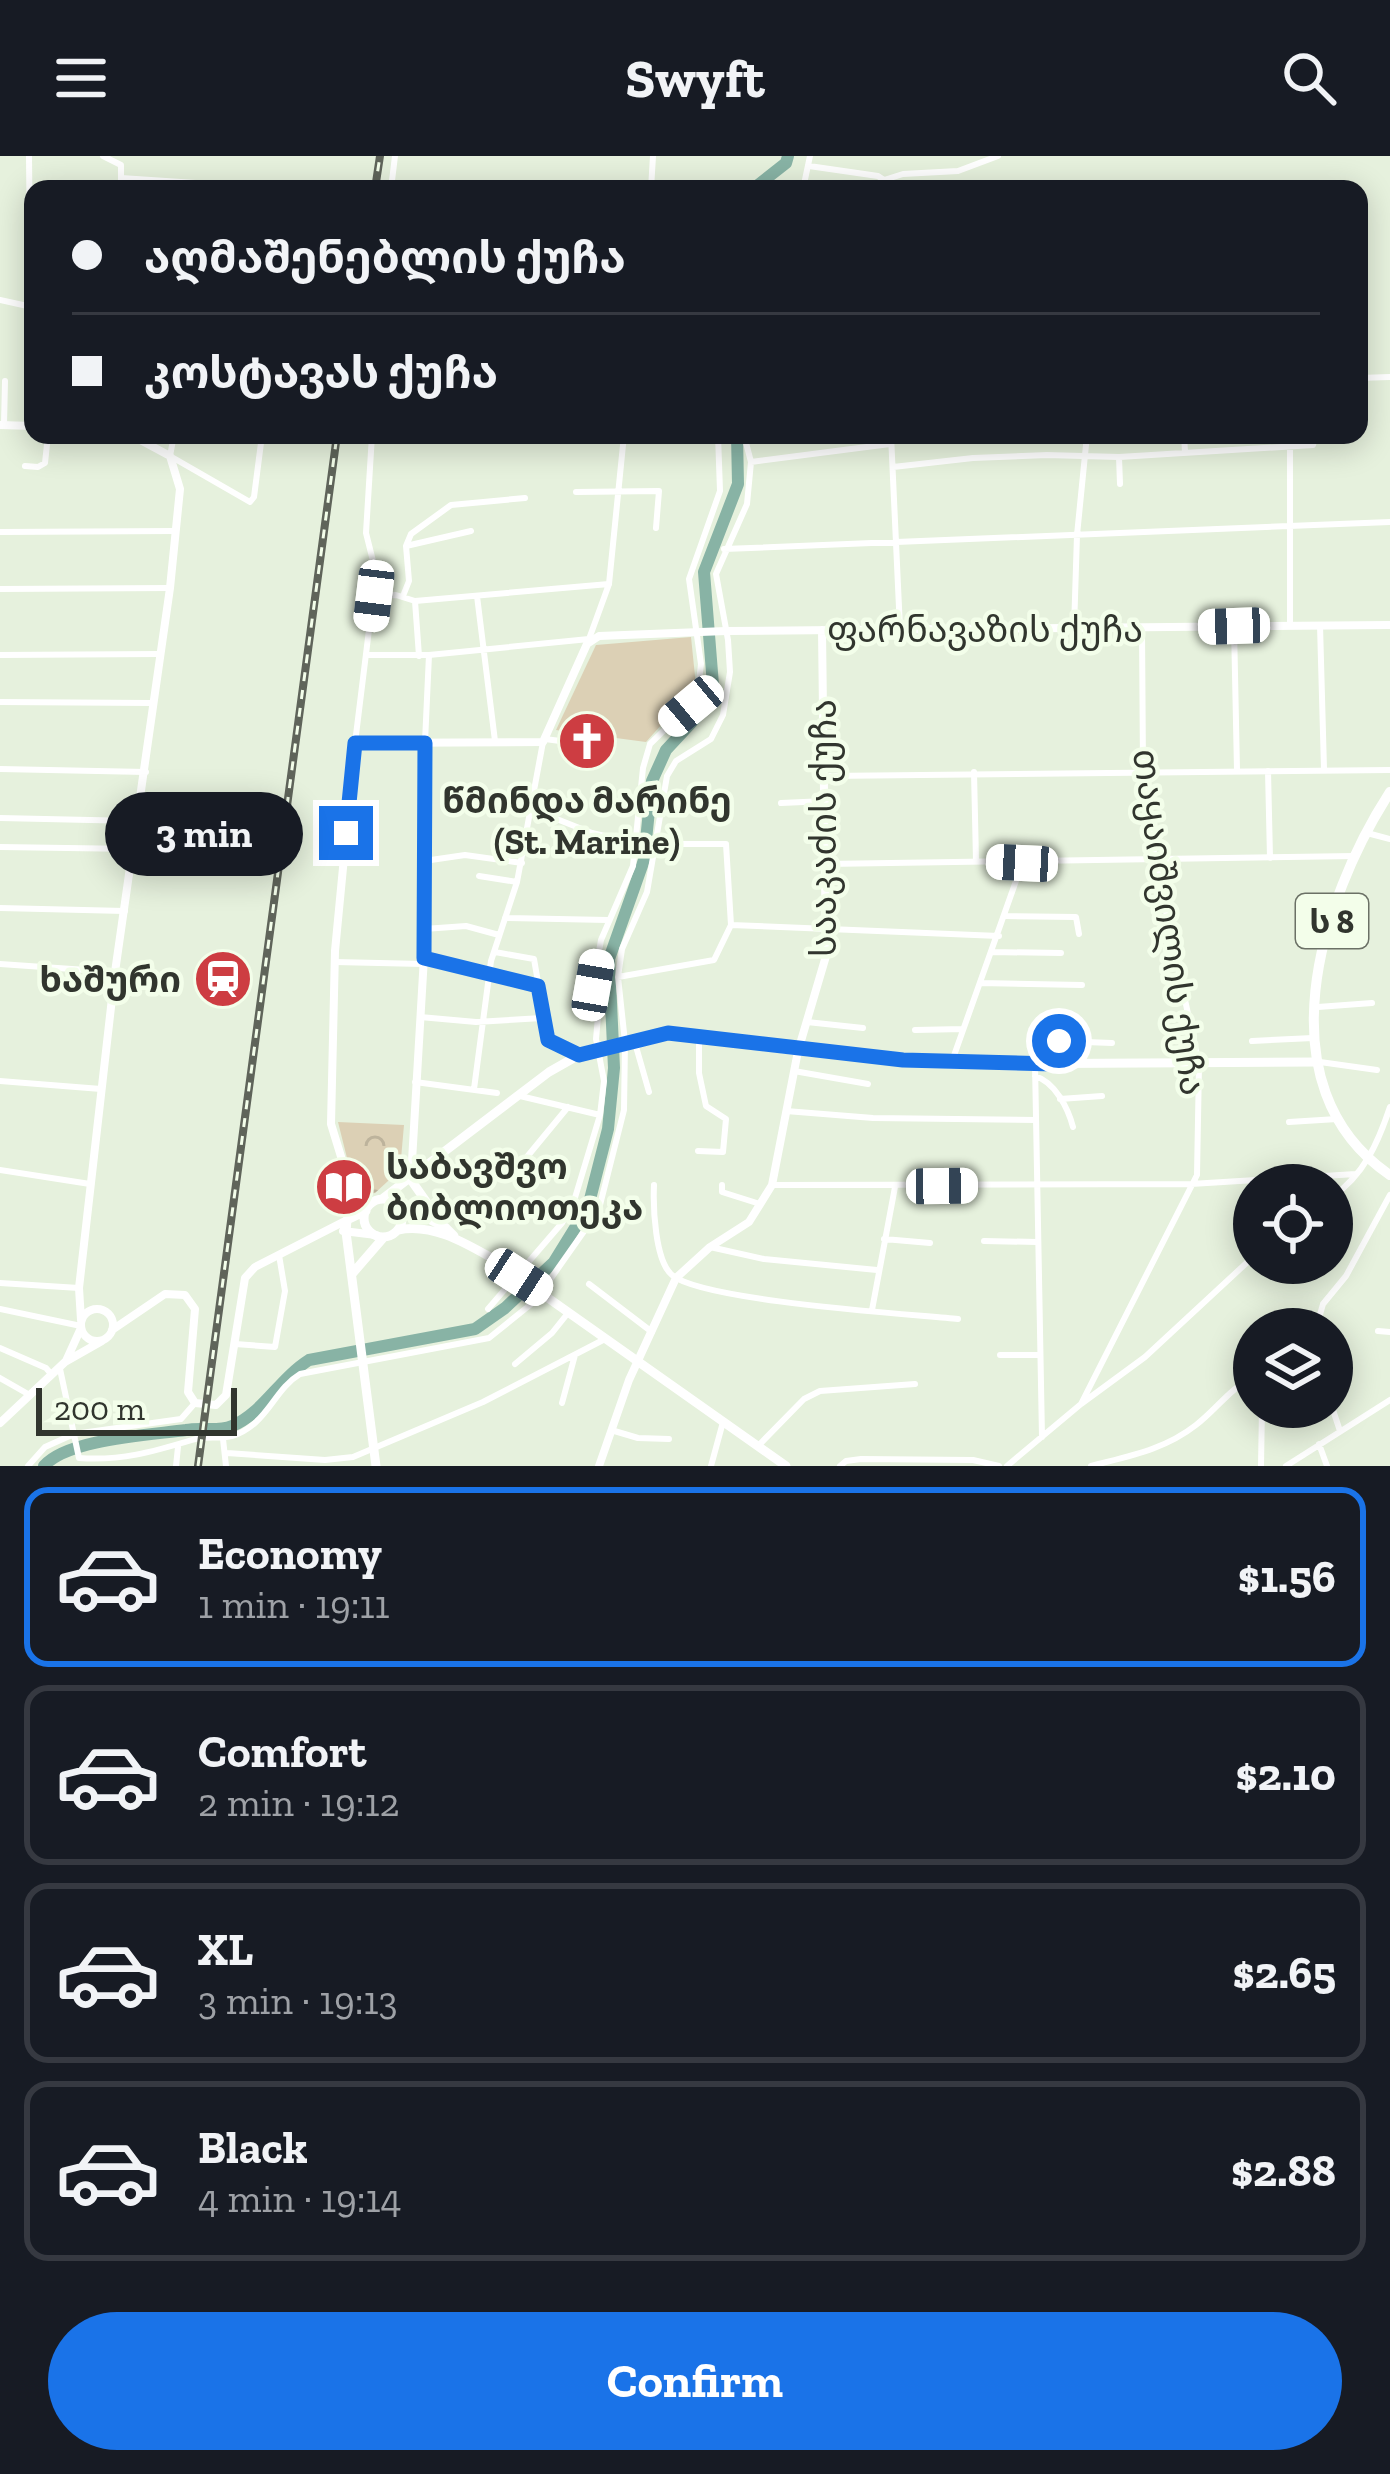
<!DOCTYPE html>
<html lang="en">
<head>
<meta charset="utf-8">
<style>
	:root { --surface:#171b24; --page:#242831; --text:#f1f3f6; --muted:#9ea1a6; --line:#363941; --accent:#1a73e8 }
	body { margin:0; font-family:"Zilla Slab","Noto Sans Georgian",serif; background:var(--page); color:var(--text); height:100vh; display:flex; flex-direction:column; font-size:45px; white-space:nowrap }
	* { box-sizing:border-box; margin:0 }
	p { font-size:39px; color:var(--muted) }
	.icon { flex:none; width:66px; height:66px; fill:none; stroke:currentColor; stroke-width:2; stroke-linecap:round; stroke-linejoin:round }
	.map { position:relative; height:1310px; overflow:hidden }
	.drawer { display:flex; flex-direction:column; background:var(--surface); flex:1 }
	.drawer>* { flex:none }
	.top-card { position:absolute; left:24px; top:24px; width:1344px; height:264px; border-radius:24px; box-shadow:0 6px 30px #0003; display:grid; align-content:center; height:264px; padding:0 48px; background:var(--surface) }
	.fabs { position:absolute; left:1233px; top:1008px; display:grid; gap:24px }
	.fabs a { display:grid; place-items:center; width:120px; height:120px; border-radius:50%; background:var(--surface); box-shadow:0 6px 30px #0003; font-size:60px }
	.scale { position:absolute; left:36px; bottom:30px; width:201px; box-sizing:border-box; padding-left:12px; border:6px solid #31352e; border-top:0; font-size:33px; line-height:42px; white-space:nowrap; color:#31352e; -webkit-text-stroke:9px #f3feea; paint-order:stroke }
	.end { position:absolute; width:54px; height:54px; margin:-27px; border:15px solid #1a73e8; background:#fff; box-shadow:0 0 0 6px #fff }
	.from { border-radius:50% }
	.bubble { position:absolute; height:84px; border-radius:42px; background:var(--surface); box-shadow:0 6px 30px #0003; font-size:39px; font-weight:700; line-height:84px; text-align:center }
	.car { position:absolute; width:36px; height:72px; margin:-36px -18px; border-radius:15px; box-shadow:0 0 9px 3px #0007; background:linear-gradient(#fff 24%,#345 0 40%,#fff 0 76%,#345 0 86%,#fff 0) }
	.top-card b { display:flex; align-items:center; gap:42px; height:114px; font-size:45px }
	.top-card b+b { border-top:3px solid var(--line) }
	.top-card i { width:30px; height:30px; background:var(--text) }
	ul { padding:21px 0 0; list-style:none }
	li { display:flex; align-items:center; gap:36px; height:180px; margin:0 24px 18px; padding:0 24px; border:6px solid var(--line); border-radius:24px }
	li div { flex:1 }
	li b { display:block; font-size:45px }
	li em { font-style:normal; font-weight:700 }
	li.on { border-color:var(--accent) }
	li>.icon { width:108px; height:108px; stroke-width:1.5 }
	.action { display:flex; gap:24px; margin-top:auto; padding:24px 48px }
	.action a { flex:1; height:138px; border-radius:72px; background:var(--accent); color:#fff; font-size:48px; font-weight:700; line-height:138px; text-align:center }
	header { display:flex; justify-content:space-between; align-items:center; height:156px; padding:0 48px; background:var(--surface); font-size:54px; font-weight:700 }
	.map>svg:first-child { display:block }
	.grass { fill:#dcd0b5 }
	.park { fill:url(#park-crowns) }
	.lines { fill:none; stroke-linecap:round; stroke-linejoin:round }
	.river { stroke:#88b3a5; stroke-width:12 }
	.minor { stroke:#fff; stroke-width:6 }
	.tertiary { stroke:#fff; stroke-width:8 }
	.secondary { stroke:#fff; stroke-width:9 }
	.trunk { stroke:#fff; stroke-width:10 }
	.rail-casing { stroke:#5f645a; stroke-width:8 }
	.rail { stroke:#f3feea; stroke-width:3; stroke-dasharray:9; stroke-linecap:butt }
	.route { stroke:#1a73e8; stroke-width:15 }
	.labels { text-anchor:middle; stroke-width:9; stroke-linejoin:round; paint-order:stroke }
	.shield { fill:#f3feea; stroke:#6b7166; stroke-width:3 }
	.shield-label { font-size:33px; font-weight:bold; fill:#31352e }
	.street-label { font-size:36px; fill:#31352e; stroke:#f3feea }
	.poi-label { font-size:36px; font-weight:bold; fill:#31352e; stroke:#f3feea }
</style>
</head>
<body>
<header><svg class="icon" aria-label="menu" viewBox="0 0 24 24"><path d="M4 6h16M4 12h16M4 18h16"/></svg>Swyft<svg class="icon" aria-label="search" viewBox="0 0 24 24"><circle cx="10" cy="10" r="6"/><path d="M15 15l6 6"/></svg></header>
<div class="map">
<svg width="1390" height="1310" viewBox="0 0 1390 1310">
	<defs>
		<pattern id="park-crowns" width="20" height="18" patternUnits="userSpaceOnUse" patternTransform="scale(3)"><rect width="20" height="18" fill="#dcd0b5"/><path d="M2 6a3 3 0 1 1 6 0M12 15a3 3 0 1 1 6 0" fill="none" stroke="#bdb39c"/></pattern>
	</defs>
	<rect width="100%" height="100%" fill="#e6f1dd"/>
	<!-- grass -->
	<path class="grass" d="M691,481L696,530L646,586L556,574L596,489Z"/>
	<!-- park -->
	<path class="park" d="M338,966L404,969L400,1014L375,1037L371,1038L351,1018Z"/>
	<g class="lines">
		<!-- river -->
		<path class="river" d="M753,33L786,7L788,0
			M44,1310C67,1283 150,1279 186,1274C201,1271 218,1276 232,1270C262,1258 279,1223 309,1204L475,1173L505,1152L554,1106L588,1051L608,973L614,912L609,803L644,704L652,625L666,594L705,552L713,529L704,416L738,328L737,279"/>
		<!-- minor -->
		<path class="minor" d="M29,0L31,190
			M103,0L121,9V33
			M809,10L878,20L884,24L885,33
			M121,22L288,33
			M884,24L903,18L958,15L998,0
			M391,33L395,0
			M651,33L653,0
			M803,33L810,0
			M0,144L32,151
			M1359,222L1390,221
			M4,269L5,225
			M174,279L170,300L250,346L254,341L262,279
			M891,279L900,473
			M1184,279L1185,296
			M1290,290V469
			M1119,301L1120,328
			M751,306L890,288
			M25,310L38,311L45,307L48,279
			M893,311L973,302L1047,299L1119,301L1313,289L1315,281
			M576,336L659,335L656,372
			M0,376L175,375
			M406,390L471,375
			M724,393L1390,366
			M0,433L170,432
			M375,440L396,439L415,445L609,428
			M403,440L409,425L406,390L411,378L451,349L525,342
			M477,440L495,585
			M415,445L419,500
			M1320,469L1324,613
			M1234,470L1237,614
			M1074,473L1077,379L1087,279
			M0,499L160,498
			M367,499H429L589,483L609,428L624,279
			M0,546L152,547
			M545,583L598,590
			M425,586L429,499
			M355,587L376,417L366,377L372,279
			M0,613L146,616
			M1268,615L1270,702
			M974,616L976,705
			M825,620L1390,614
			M781,647L826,645
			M534,654L592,677L634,687
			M0,662L135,665
			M1367,677L1390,683
			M0,691L134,693
			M424,705L465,699L522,707
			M826,708L1355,700
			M479,720L517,726
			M0,752L125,755
			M1006,760L1076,761L1079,778
			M505,762L608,764
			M731,769L999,780
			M424,773L466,770L499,779
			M495,796L534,803L548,884L576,898
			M992,796L1061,797
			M424,801L489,817
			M335,806L423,808
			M0,808L115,816
			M489,821L538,830
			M618,821L714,804L731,769L726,688H656
			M980,827L1082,829
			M1318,851L1372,847
			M420,861L476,866L542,862
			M807,866L863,872
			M915,874L963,873
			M1252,885L1313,882
			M635,887L649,936
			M1320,906L1377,914
			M951,908L1022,708
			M1035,908L1042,1281
			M1053,908L1054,889L1059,885L1112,887
			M794,915L868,928
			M1035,920C1055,926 1068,952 1073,971
			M0,925L101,933
			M415,926L497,937
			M474,933L491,805L517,726L543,586
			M520,940L600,959
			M1060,943L1102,940
			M786,955L873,962L1036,964
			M1289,966L1337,963
			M698,995L723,996L726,963L706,950L699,917V881
			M0,1014L90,1028
			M512,1019L568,951
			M654,1029C653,1051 655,1105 672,1119C702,1145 908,1158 958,1163
			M722,1029V1036L760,1048
			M772,1029L1191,1028L1356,1018
			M1332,1041C1364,1019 1378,987 1390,951
			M884,1083L930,1087
			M984,1085L1037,1086
			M710,1091L764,1103L877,1114
			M0,1127L79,1132
			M589,1128L652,1176
			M0,1153L81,1170
			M488,1153L562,1067L574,1045L600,959L604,925L596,883L598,861L593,829L601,784L633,710L643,612L650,588L697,542L701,508L689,423L720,335L718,279
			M872,1154L895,1031
			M1316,1173L1323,1148L1346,1120L1390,1039
			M1378,1175L1390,1176
			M235,1188L275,1191L285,1135L279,1099
			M0,1192L46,1212L52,1219
			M1000,1199H1040
			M515,1208L552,1177L568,1157
			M60,1213L79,1302C121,1305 152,1296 192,1284C215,1277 228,1290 255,1267C272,1252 280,1230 300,1218L489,1182L535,1145L587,1071L600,1049L624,954L625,886L618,821L622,793L647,736L667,620L676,605L711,583L723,559L730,516L728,484L716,418L747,348L751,306L744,279
			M0,1222L28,1238
			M1332,1226V1236
			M562,1247L575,1199
			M1081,1248L1197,1019L1199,909L1155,704L1143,614L1142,473
			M1332,1251L1340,1275
			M611,1274L638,1282L669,1283
			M223,1283L226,1310
			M1319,1288L1327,1310
			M758,1290L804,1243L820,1235L915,1228
			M227,1297L325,1304L353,1301L483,1246L605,1183
			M28,1310L45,1291L74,1278L181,1263L195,1247
			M176,1310L178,1291
			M711,1310L723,1266
			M840,1310L846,1305L861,1303L973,1304L999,1310
			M1007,1310L1081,1248L1145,1201L1254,1100
			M1091,1310C1129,1300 1164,1294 1196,1269C1216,1254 1231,1231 1254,1221
			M1261,1310L1262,1251
			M1286,1310L1390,1244"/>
		<!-- tertiary -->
		<path class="tertiary" d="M0,269L33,270
			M411,1022L424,801L425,588
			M366,1055L347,1020L331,968L335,795L355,587L543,586L587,488L599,480L726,475L1390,469
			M343,1075L376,1079
			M81 1169a16 16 0 1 1 32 0a16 16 0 1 1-32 0Z
			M81,1164L79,1132L115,816L170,432L180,333L170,300L131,279
			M112,1174L165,1138L185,1139L195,1153L188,1236L195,1247L216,1249L226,1239L245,1122L255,1111L347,1064L354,1038
			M66,1205L81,1172
			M0,1267L65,1206L102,1185
			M599,1310L629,1224L676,1122L710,1091L749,1066L772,1029L798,895L826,800L822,474"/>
		<!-- secondary -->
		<path class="secondary" d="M411,1024L442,1068
			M382,1043L549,916L579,899L668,877L798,895L951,908L1316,906
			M364 1062a19 19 0 1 1 38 0a19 19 0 1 1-38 0Z
			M396,1047L445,1071L454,1080
			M366,1055L347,1064L346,1076L376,1310
			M398,1074C430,1067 462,1085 490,1101L786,1310
			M352,1118L384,1081"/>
		<!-- trunk -->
		<path class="trunk" d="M1390,636C1320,744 1261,931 1390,1019"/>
		<defs>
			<path id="rail" d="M375,33L380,0
				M198,1310L337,279"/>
		</defs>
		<!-- rail casing -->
		<use href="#rail" class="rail-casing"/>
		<!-- rail -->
		<use href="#rail" class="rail"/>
	</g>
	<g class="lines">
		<!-- route -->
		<path class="route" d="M346,677L355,587H425L424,802L538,830L548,884L579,899L668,877L903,904L1053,908L1054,889L1059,885"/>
	</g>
	<!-- icons -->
	<defs>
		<symbol id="church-disc" viewBox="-11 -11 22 22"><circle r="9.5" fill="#cd3d42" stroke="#f3feea"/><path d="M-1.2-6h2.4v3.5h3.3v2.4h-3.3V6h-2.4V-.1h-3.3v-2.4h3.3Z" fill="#fff"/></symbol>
		<symbol id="station-disc" viewBox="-11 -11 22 22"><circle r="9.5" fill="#cd3d42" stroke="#f3feea"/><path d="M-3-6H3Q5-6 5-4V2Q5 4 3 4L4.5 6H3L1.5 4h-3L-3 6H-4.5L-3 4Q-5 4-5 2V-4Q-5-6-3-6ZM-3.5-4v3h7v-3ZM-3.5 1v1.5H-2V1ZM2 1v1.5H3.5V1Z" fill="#fff"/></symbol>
		<symbol id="library-disc" viewBox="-11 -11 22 22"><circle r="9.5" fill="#cd3d42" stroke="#f3feea"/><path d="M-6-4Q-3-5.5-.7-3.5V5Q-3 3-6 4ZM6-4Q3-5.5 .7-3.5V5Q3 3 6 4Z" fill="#fff"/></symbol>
	</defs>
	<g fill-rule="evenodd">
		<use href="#church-disc" x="554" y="552" width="66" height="66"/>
		<use href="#station-disc" x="190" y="790" width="66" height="66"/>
		<use href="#library-disc" x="311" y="998" width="66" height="66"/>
	</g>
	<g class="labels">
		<!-- shield labels -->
		<rect class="shield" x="1296" y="738" width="72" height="54" rx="9"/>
		<g class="shield-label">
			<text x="1332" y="777">ს 8</text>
		</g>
		<!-- street labels -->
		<g class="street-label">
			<text x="985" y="486">ფარნავაზის ქუჩა</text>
			<text transform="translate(823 672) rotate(-90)" y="13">სააკაძის ქუჩა</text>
			<text transform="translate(1170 766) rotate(82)" y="13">თაყაიშვილის ქუჩა</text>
		</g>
		<!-- poi labels -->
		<g class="poi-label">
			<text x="587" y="657">წმინდა მარინე<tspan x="587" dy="41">(St. Marine)</tspan></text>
			<text x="181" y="836" text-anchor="end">ხაშური</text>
			<text x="386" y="1023" text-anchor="start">საბავშვო<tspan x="386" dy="41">ბიბლიოთეკა</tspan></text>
		</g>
	</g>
</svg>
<div class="fabs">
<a><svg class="icon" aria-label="locate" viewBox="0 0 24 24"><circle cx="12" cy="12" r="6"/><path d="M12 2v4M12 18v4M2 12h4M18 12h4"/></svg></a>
<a><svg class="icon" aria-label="layers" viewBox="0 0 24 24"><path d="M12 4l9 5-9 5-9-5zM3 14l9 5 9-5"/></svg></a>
</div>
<div class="scale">200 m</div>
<i class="end from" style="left:1059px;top:885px"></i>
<i class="end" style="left:346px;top:677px"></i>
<div class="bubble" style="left:105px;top:636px;width:198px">3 min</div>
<i class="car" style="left:374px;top:440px;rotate:187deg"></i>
<i class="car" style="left:1234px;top:470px;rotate:268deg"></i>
<i class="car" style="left:691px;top:550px;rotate:230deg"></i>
<i class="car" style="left:1022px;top:707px;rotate:273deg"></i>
<i class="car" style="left:593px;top:829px;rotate:10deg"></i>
<i class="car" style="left:942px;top:1030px;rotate:89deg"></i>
<i class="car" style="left:519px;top:1121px;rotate:123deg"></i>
<div class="top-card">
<b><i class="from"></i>აღმაშენებლის ქუჩა</b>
<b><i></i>კოსტავას ქუჩა</b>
</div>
</div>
<section class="drawer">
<ul>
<li class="on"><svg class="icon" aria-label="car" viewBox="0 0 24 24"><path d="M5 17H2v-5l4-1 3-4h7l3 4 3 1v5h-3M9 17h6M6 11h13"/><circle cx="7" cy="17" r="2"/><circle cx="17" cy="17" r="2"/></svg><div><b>Economy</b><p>1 min · 19:11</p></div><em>$1.56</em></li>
<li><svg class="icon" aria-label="car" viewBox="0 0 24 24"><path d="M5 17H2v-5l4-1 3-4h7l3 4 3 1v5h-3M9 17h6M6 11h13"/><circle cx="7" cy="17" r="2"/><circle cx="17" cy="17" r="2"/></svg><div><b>Comfort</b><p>2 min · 19:12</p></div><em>$2.10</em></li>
<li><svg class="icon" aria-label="car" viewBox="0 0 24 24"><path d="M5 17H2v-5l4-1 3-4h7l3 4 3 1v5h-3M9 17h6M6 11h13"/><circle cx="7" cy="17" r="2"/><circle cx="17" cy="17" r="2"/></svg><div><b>XL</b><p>3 min · 19:13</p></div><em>$2.65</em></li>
<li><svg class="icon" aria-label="car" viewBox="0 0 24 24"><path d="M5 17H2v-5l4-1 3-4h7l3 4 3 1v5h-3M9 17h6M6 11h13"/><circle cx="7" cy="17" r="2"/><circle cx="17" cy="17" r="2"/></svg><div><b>Black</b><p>4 min · 19:14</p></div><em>$2.88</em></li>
</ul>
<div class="action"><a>Confirm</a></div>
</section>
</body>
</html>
